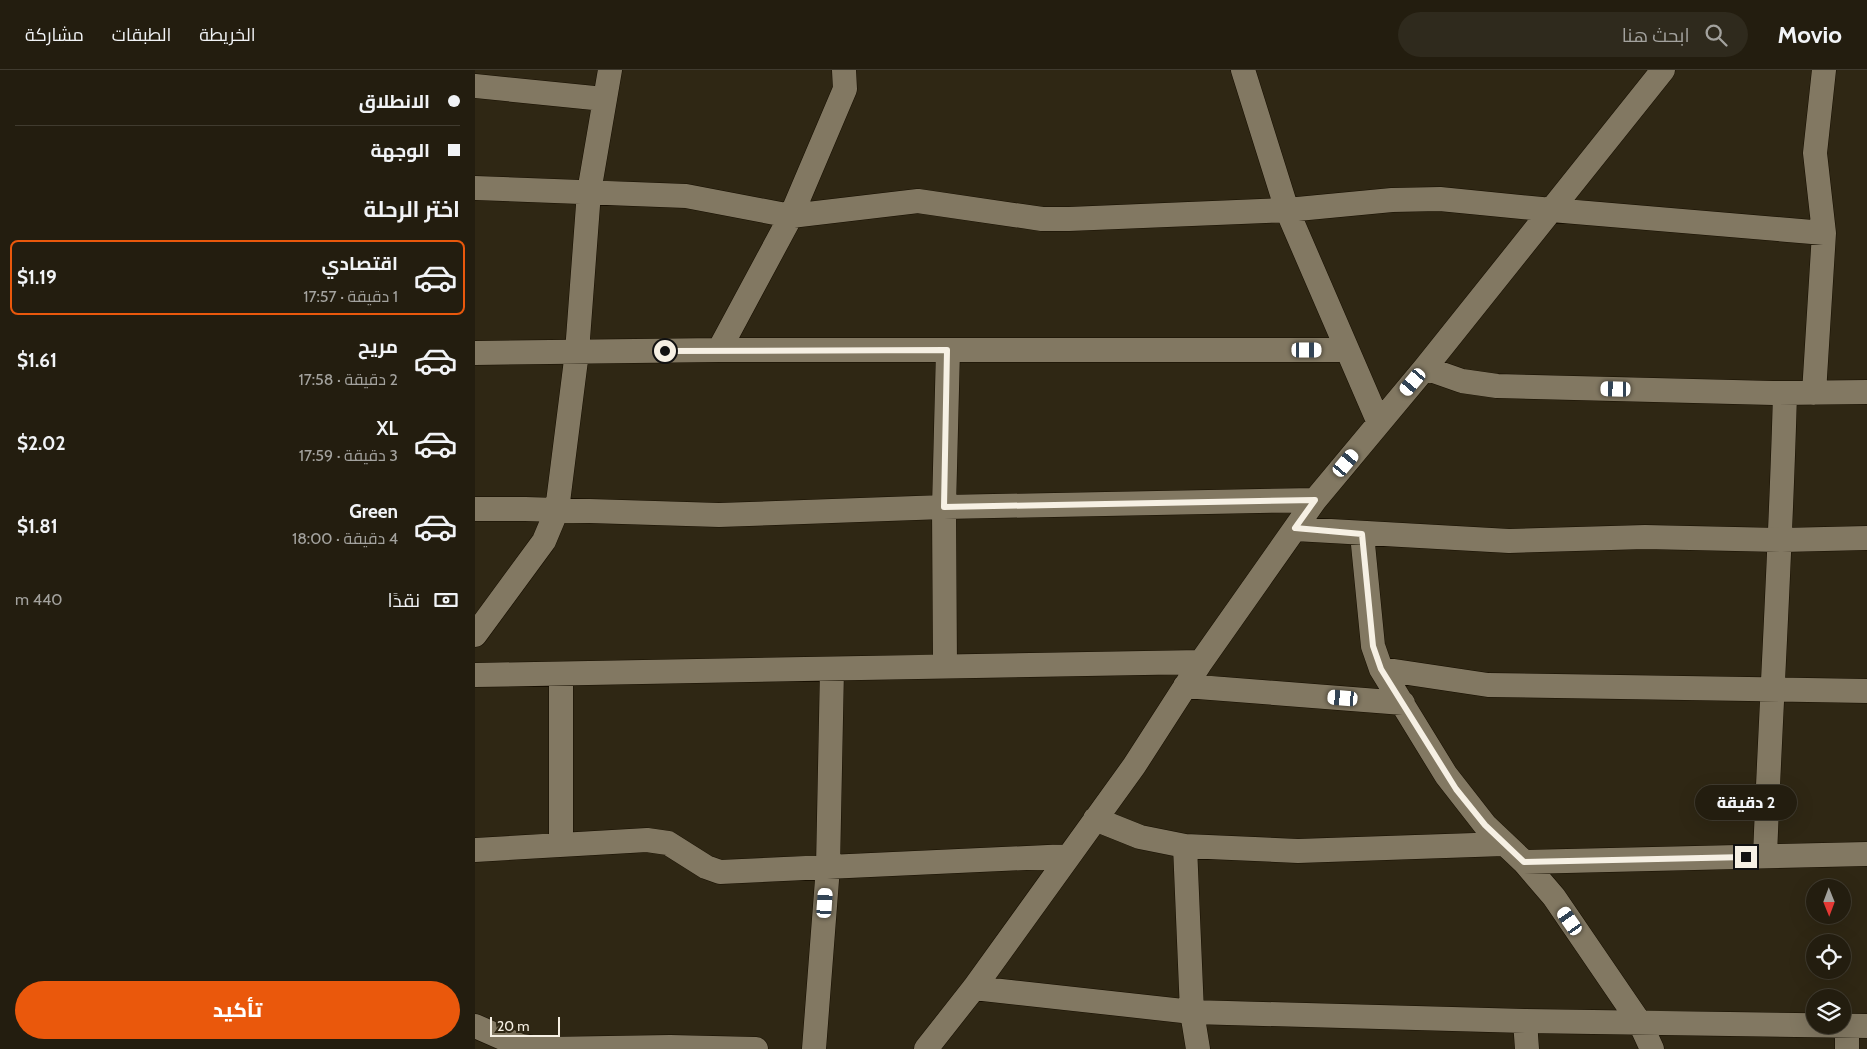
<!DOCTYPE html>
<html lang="ar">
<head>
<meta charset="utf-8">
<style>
	:root { --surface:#231d0f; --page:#2f2a1d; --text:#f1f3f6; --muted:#a3a29e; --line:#403b2f; --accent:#ea580c }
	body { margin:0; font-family:Cabin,Cairo,sans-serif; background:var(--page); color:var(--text); direction:rtl; height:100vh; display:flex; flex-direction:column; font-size:19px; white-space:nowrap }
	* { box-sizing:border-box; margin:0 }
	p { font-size:16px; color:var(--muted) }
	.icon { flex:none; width:28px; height:28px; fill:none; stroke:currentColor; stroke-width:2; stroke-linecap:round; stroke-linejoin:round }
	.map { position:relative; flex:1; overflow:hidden; direction:ltr }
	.details { display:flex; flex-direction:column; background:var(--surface); width:475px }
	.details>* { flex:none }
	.guide { display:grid; align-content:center; height:110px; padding:0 15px; background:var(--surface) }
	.needle { width:32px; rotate:179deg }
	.fabs { position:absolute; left:1331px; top:809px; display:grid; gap:10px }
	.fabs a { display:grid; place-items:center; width:45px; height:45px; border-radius:50%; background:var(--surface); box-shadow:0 5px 20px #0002,0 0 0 1px var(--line); font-size:25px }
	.scale { position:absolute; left:15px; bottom:12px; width:70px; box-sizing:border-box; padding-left:5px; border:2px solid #f6f0e4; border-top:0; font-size:14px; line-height:18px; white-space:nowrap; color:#f6f0e4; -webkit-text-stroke:4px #2f2714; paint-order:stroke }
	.end { position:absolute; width:22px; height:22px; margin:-11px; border:6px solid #f6f0e4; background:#111; box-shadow:0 0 0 2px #111 }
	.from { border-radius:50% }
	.bubble { position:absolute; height:35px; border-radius:18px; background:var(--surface); box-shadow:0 5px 20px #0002,0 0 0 1px var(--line); font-size:16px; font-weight:800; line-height:35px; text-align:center; direction:rtl }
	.car { position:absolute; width:15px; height:30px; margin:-15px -8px; border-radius:6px; box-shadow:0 0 4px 1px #0007; background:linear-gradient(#fff 24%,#345 0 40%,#fff 0 76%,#345 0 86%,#fff 0) }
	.guide b { display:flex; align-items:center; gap:18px; height:48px; font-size:19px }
	.guide b+b { border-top:1px solid var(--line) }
	.guide i { width:12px; height:12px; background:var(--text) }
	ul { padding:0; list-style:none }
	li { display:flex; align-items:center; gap:15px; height:75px; margin:0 10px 8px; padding:0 5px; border:2px solid transparent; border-radius:8px }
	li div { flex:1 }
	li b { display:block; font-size:19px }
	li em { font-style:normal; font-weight:800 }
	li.active { border-color:var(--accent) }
	li>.icon { width:45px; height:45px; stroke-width:1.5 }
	h2 { padding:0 15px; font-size:22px; line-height:60px }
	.pay { display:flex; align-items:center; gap:12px; height:55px; padding:0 15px; font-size:19px }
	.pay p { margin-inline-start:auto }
	.action { display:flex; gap:10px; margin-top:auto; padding:10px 15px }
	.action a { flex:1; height:58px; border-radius:30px; background:var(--accent); color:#fff; font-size:20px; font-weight:800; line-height:58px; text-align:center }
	header { display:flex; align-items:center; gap:30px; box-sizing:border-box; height:70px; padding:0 25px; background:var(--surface); border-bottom:1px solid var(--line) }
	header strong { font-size:24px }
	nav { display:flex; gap:28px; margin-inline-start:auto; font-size:18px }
	.search { width:350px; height:45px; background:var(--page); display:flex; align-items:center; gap:12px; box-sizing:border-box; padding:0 18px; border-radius:28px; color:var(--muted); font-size:19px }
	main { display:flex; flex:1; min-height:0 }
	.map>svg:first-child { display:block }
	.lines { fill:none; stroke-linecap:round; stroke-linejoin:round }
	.street-casing { stroke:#170f01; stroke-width:25 }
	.street { stroke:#827862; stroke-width:24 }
	.route { stroke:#f6f0e4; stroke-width:6 }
</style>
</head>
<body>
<header>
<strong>Movio</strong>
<div class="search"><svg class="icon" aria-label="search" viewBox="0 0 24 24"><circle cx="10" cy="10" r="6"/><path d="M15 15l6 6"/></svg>ابحث هنا</div>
<nav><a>الخريطة</a><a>الطبقات</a><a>مشاركة</a></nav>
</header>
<main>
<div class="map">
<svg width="1392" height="979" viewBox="0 0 1392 979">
	<rect width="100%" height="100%" fill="#2f2714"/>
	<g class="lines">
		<defs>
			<path id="street" d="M768,0L812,140L904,353
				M0,16L129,29
				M0,118L211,126L316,146L443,131L567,149H594L812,140L917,130L965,129L1077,140L1349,163
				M244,280L316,146L370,19L369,0
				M0,283L244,280H872
				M950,298L987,311L1022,316L1298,323L1392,322
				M1339,323L1349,163L1340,83L1349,0
				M0,439H50L244,445L469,437L840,430
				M820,459L1034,471L1170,467L1307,470L1392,468
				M887,464L898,576L906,599L971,705L1010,755L1049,792L1079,827L1165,953L1177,979
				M0,565L69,471L82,440L102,282L114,122L135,0
				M470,595L469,437L473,280
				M906,599L1013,615L1392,621
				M86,604V775
				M0,605L726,592
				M710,616L928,633
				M620,749L665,767L710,776L823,781L1029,774
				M710,776L717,942L723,979
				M0,780L172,770L193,773L231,797L245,802L594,786
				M1290,786C1296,632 1306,478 1310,323
				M1049,792L1392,784
				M499,918L717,942L1050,951L1392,956
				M1050,951L1052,979
				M0,956L46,976L68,979
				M71,979L195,977L281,979
				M339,979L353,797L357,599
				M451,979L499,918L659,696L726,592L840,430L950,298L1188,0
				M1372,979V957"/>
		</defs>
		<!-- street casing -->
		<use href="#street" class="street-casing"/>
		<!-- street -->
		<use href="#street" class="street"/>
	</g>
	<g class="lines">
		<!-- route -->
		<path class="route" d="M190,281L472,280L469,437L840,430L820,458L887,464L898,576L906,599L981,719L1010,755L1049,792L1271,787"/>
	</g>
</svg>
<div class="fabs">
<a><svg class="needle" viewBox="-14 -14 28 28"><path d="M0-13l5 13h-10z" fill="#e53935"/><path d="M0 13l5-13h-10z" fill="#a3a29e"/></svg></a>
<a><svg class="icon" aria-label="locate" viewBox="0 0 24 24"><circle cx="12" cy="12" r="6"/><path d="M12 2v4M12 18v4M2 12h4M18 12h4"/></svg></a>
<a><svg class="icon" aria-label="layers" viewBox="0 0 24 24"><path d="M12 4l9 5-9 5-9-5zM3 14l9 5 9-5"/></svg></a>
</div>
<div class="scale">20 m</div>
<i class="end from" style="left:190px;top:281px"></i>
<i class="end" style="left:1271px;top:787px"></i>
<div class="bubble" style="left:1220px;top:715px;width:102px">2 دقيقة</div>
<i class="car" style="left:832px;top:280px;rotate:90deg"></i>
<i class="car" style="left:938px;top:312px;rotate:220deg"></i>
<i class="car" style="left:1141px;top:319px;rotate:271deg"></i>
<i class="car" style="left:871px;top:393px;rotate:40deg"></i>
<i class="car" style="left:868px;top:628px;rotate:275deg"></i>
<i class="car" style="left:350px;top:833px;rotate:4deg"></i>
<i class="car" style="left:1095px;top:851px;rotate:325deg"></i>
</div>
<section class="details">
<div class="guide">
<b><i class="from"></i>الانطلاق</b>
<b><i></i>الوجهة</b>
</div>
<h2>اختر الرحلة</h2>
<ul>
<li class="active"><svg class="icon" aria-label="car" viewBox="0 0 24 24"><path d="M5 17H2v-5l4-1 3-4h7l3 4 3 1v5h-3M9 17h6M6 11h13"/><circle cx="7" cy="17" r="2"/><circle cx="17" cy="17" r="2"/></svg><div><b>اقتصادي</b><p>1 دقيقة · 17:57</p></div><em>$1.19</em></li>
<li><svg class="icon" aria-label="car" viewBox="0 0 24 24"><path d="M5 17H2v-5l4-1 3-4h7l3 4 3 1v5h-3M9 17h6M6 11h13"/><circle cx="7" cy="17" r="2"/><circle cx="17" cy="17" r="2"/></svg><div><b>مريح</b><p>2 دقيقة · 17:58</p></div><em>$1.61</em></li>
<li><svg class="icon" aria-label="car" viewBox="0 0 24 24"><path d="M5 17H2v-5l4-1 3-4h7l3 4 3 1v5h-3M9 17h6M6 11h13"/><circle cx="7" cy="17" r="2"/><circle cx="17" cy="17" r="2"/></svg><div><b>XL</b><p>3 دقيقة · 17:59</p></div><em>$2.02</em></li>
<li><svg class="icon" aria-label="car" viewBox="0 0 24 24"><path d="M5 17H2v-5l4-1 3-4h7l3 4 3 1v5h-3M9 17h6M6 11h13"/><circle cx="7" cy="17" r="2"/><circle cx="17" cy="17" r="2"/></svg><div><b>Green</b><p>4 دقيقة · 18:00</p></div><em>$1.81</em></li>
</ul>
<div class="pay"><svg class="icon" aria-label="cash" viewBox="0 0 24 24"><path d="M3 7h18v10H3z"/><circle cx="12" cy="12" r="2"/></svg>نقدًا<p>440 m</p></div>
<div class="action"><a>تأكيد</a></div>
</section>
</main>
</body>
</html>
